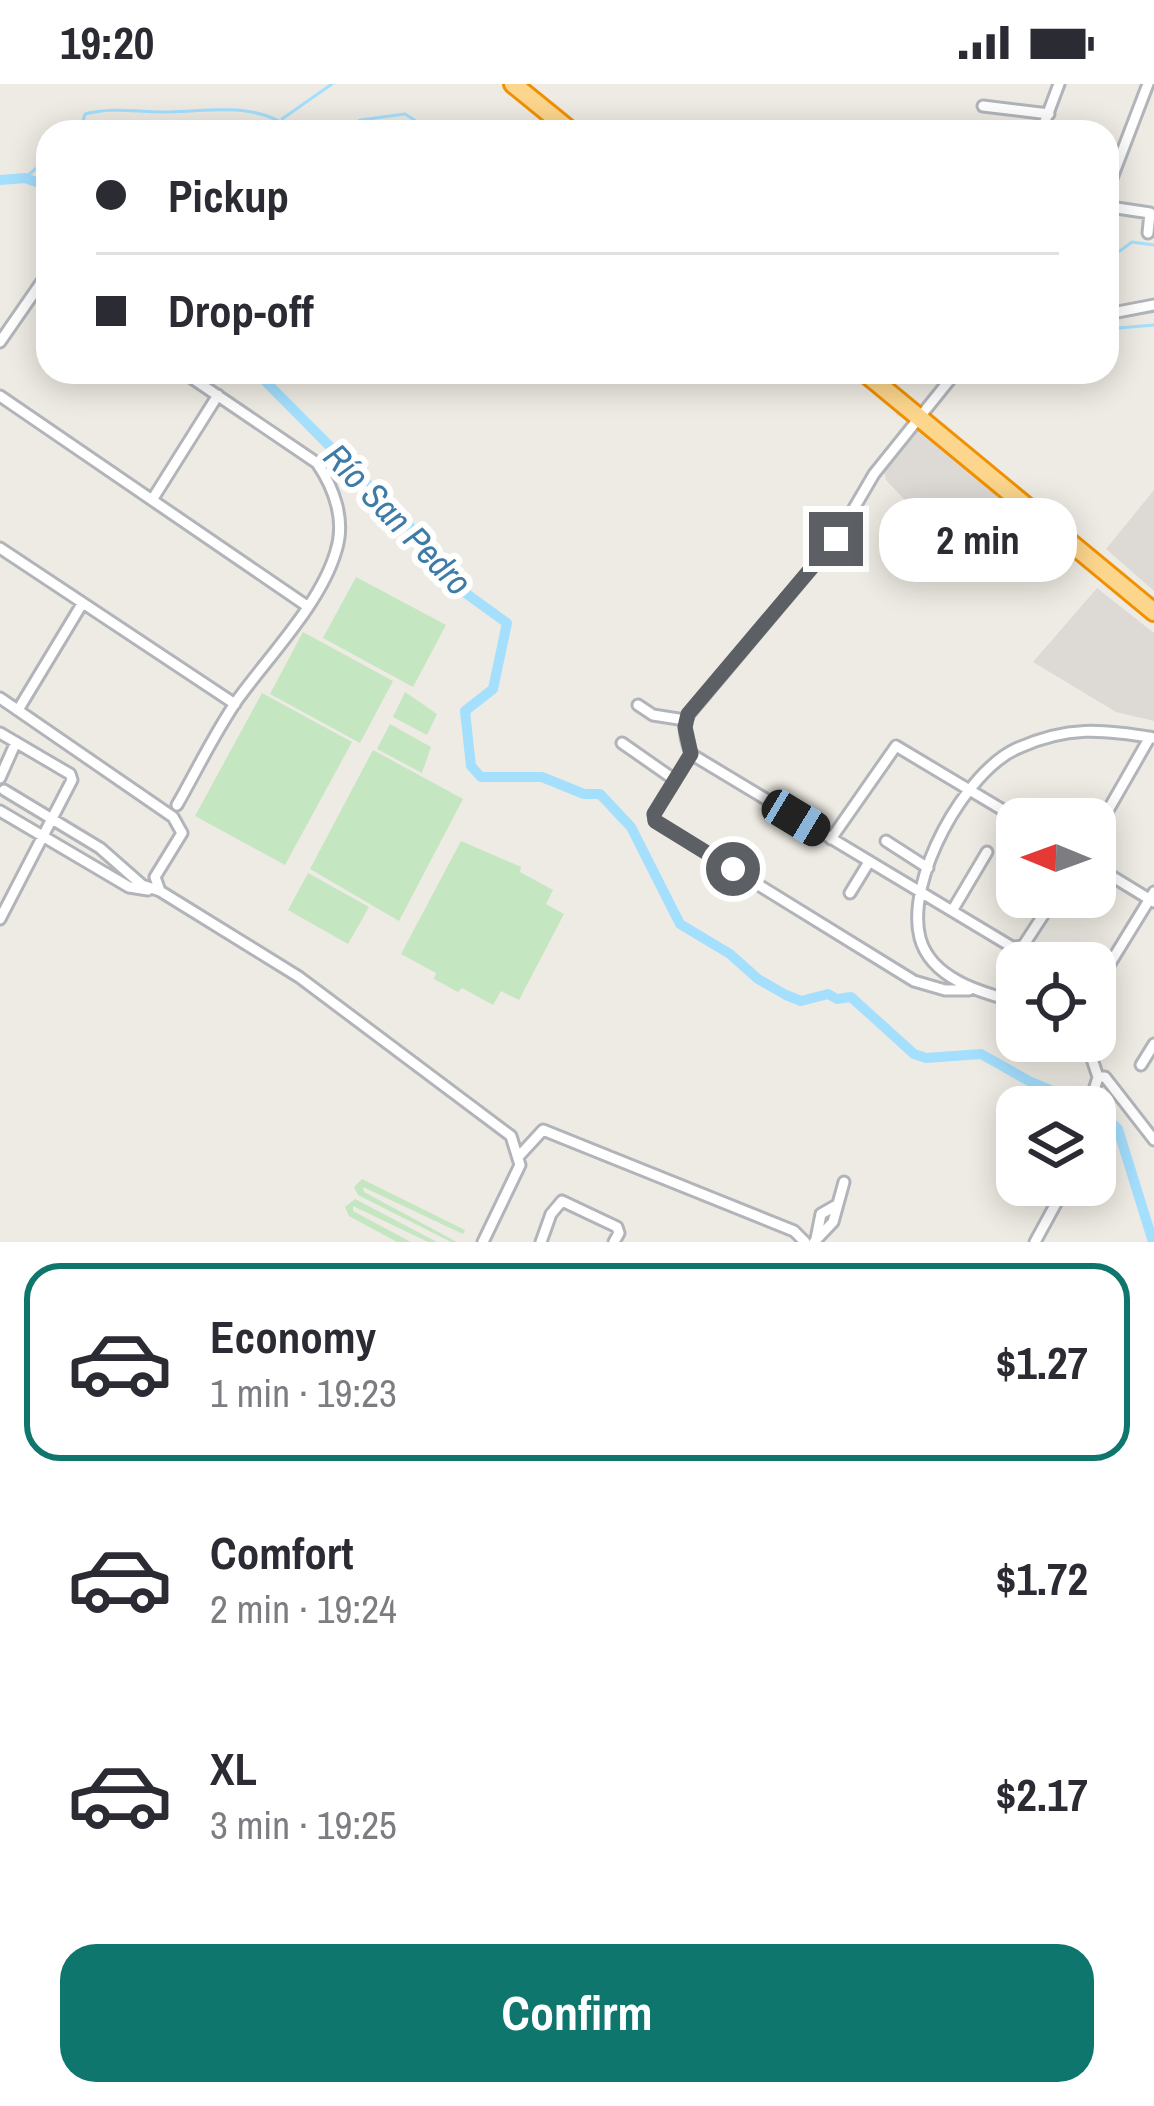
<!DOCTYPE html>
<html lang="en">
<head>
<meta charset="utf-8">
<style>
	:root { --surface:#fff; --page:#f2f2f3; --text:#2b2b33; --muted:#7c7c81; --line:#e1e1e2; --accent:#0f766e }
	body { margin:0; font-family:"Archivo Narrow",sans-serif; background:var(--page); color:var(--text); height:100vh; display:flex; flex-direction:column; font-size:45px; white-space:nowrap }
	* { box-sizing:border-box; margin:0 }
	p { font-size:39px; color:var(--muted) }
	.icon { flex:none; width:66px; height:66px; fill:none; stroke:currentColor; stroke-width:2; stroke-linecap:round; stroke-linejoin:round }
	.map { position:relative; height:1158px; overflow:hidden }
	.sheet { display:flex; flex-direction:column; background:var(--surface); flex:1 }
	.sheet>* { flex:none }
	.banner { position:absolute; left:36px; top:36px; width:1083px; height:264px; border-radius:36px; box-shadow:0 6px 30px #0003; display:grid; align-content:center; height:264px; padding:0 60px; background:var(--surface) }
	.needle { width:78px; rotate:271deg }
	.tools { position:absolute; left:996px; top:714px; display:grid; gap:24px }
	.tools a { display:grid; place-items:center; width:120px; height:120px; border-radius:24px; background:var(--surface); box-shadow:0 6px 30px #0003; font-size:60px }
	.end { position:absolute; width:54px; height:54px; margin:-27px; border:15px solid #5c6064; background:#fff; box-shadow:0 0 0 6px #fff }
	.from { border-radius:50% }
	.bubble { position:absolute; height:84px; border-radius:36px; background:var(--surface); box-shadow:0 6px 30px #0003; font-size:39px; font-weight:800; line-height:84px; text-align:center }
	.car { position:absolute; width:36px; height:72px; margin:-36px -18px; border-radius:15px; box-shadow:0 0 9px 3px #0007; background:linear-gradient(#222 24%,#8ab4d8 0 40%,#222 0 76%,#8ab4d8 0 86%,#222 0) }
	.banner b { display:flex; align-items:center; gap:42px; height:114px; font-size:45px }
	.banner b+b { border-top:3px solid var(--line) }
	.banner i { width:30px; height:30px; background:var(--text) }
	ul { padding:21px 0 0; list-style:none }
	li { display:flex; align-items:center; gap:36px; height:198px; margin:0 24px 18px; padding:0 36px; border:6px solid transparent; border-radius:36px }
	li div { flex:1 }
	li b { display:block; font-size:45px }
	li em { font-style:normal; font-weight:800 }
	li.active { border-color:var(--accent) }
	li>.icon { width:108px; height:108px; stroke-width:1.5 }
	.primary-button { display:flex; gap:24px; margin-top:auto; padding:24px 60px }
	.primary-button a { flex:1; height:138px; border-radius:36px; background:var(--accent); color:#fff; font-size:48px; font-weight:800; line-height:138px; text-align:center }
	.status { display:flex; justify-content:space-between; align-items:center; height:84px; padding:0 60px; background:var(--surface); direction:ltr }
	.status svg { height:33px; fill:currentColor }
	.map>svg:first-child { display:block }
	.industrial { fill:#dddad6 }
	.green { fill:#c4e6c1 }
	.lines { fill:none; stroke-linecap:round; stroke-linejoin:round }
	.stream { stroke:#a4dffe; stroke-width:3 }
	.river { stroke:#a4dffe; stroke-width:10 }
	.minor-casing { stroke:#b1b5b9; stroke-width:15 }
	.highway-casing { stroke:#f09002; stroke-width:22 }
	.minor { stroke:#fff; stroke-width:9 }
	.highway { stroke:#fcd68d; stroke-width:16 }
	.route { stroke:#5c6064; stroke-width:15 }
	.labels { text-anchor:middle; stroke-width:12; stroke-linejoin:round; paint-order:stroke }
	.water-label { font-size:36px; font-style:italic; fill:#3e7ba7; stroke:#fff }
</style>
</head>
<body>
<div class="status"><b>19:20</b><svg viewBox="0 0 49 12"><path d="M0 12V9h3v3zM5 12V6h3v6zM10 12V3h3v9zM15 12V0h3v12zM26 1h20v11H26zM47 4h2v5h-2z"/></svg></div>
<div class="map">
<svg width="1154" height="1158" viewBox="0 0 1154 1158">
	<rect width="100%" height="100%" fill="#eeebe4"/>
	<!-- industrial -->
	<path class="industrial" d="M915,342L1009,421L947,496L916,428L886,396L884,388V381Z
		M1154,406V507L1106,465Z
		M1097,504L1154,549V637L1116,628L1033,578Z"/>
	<!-- green -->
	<path class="green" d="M356,493L446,541L413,603L323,554Z
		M303,548L393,597L360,659L270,610Z
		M405,608L437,630L427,651L393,633Z
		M262,609L352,658L285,781L195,732Z
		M390,640L431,663L422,689L377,665Z
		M373,666L463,715L399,837L310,785Z
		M461,757L521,783L520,788L553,806L546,820L564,830L519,916L501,907L493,921L462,904L458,908L434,895L436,889L401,870Z
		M308,789L369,823L348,860L288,826Z
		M362,1095L465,1146L463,1150L363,1103L364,1108L457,1158H451L358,1111L354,1103Z
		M355,1115L437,1158H428L353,1122V1127L411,1158H397L349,1132L345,1123Z"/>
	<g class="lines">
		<!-- stream -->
		<path class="stream" d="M282,35L332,0
			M80,48L85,30C114,22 140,29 169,28C216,27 256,17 297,48
			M343,48L360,36L405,30L433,48
			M25,94L48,74
			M1113,172L1132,158L1154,161
			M1107,245L1154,241
			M1150,1150H1154"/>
		<!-- river -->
		<path class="river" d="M0,96L25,94L48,102
			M256,288L415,448L446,495L507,539L493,605L465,627L471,682L481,693H542L584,710H600L631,743L680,840L730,870L758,895L786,911L801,917L828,910L837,915L851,913L914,970L926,974L981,970L1029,997L1092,1023
			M1095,1024L1118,1045L1153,1158"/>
		<defs>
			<path id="minor" d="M983,22L1049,30
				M1041,48L1059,0
				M1107,107L1148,0
				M1110,123L1150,129L1148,149
				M1108,171L1110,123
				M1107,230L1154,221
				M0,258L45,193
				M956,288L874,390L836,455L689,630C682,643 686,656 691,670L1012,863L1023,862L1055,813
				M0,312L307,522
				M152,416L218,311
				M0,464L235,620
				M0,614L173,733L182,749L155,793L160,807
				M638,621L653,631L685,636
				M18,626L82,520
				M0,649L70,690L72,696L0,835
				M622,659L675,696
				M691,670L654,730L655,737L914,897L945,906H969
				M0,694L16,658
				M4,706L100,764L142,801L160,807L299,893L511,1052L520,1081L483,1158
				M177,721C197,686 215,648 238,615C269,572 321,519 336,467C346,436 334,404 317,379L183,288
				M0,727L129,803L148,806
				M1095,749L1150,653
				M831,755L896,662L1018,735
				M886,757L928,784
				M1095,782L1154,818
				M850,809L869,778
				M952,827L987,768
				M1095,904L1154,808
				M1017,918C982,909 931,895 920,854C905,796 965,687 1018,664C1067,642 1102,645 1154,654
				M1086,957L1098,993
				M1141,981L1154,960
				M1089,1023L1098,993H1105L1154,1056
				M520,1071L543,1046L794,1147L805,1158
				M816,1155L821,1130L835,1122
				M541,1158L551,1130L562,1117L617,1143L619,1149L614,1158
				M814,1158L833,1138L844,1098
				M1035,1158L1066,1101"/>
			<path id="highway" d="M513,0L572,48
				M864,288L1154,528"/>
		</defs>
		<!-- minor casing -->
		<use href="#minor" class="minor-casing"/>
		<!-- highway casing -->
		<use href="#highway" class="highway-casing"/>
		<!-- minor -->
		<use href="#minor" class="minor"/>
		<!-- highway -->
		<use href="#highway" class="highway"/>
	</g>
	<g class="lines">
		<!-- route -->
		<path class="route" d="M733,785L655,737L654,730L691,670L685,643L688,630L836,455"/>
	</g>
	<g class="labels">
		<!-- water labels -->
		<g class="water-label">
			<text transform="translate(398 435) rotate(46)" y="13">Río San Pedro</text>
		</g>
	</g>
</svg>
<div class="tools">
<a><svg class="needle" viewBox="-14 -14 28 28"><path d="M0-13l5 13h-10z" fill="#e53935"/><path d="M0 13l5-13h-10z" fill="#7c7c81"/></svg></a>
<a><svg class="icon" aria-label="locate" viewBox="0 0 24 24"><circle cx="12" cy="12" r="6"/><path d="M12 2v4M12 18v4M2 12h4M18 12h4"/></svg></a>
<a><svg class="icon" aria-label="layers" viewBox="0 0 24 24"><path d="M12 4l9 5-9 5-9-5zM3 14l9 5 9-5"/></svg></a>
</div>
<i class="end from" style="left:733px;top:785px"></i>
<i class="end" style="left:836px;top:455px"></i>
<div class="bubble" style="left:879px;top:414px;width:198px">2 min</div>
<i class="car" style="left:796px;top:734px;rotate:121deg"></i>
<div class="banner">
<b><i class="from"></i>Pickup</b>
<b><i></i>Drop-off</b>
</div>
</div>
<section class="sheet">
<ul>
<li class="active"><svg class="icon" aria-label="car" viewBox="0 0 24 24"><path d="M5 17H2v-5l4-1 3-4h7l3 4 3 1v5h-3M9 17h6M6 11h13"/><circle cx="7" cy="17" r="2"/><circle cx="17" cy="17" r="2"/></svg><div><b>Economy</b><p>1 min · 19:23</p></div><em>$1.27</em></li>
<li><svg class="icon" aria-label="car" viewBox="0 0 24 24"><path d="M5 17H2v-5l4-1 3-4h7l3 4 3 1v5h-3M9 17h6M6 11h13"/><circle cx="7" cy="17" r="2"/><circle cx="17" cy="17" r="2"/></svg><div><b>Comfort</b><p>2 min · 19:24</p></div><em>$1.72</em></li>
<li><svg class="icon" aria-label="car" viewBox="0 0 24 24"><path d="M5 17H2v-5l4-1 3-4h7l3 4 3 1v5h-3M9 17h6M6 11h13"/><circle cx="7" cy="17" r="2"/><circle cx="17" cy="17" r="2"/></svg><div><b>XL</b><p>3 min · 19:25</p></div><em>$2.17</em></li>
</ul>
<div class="primary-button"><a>Confirm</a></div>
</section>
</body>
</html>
